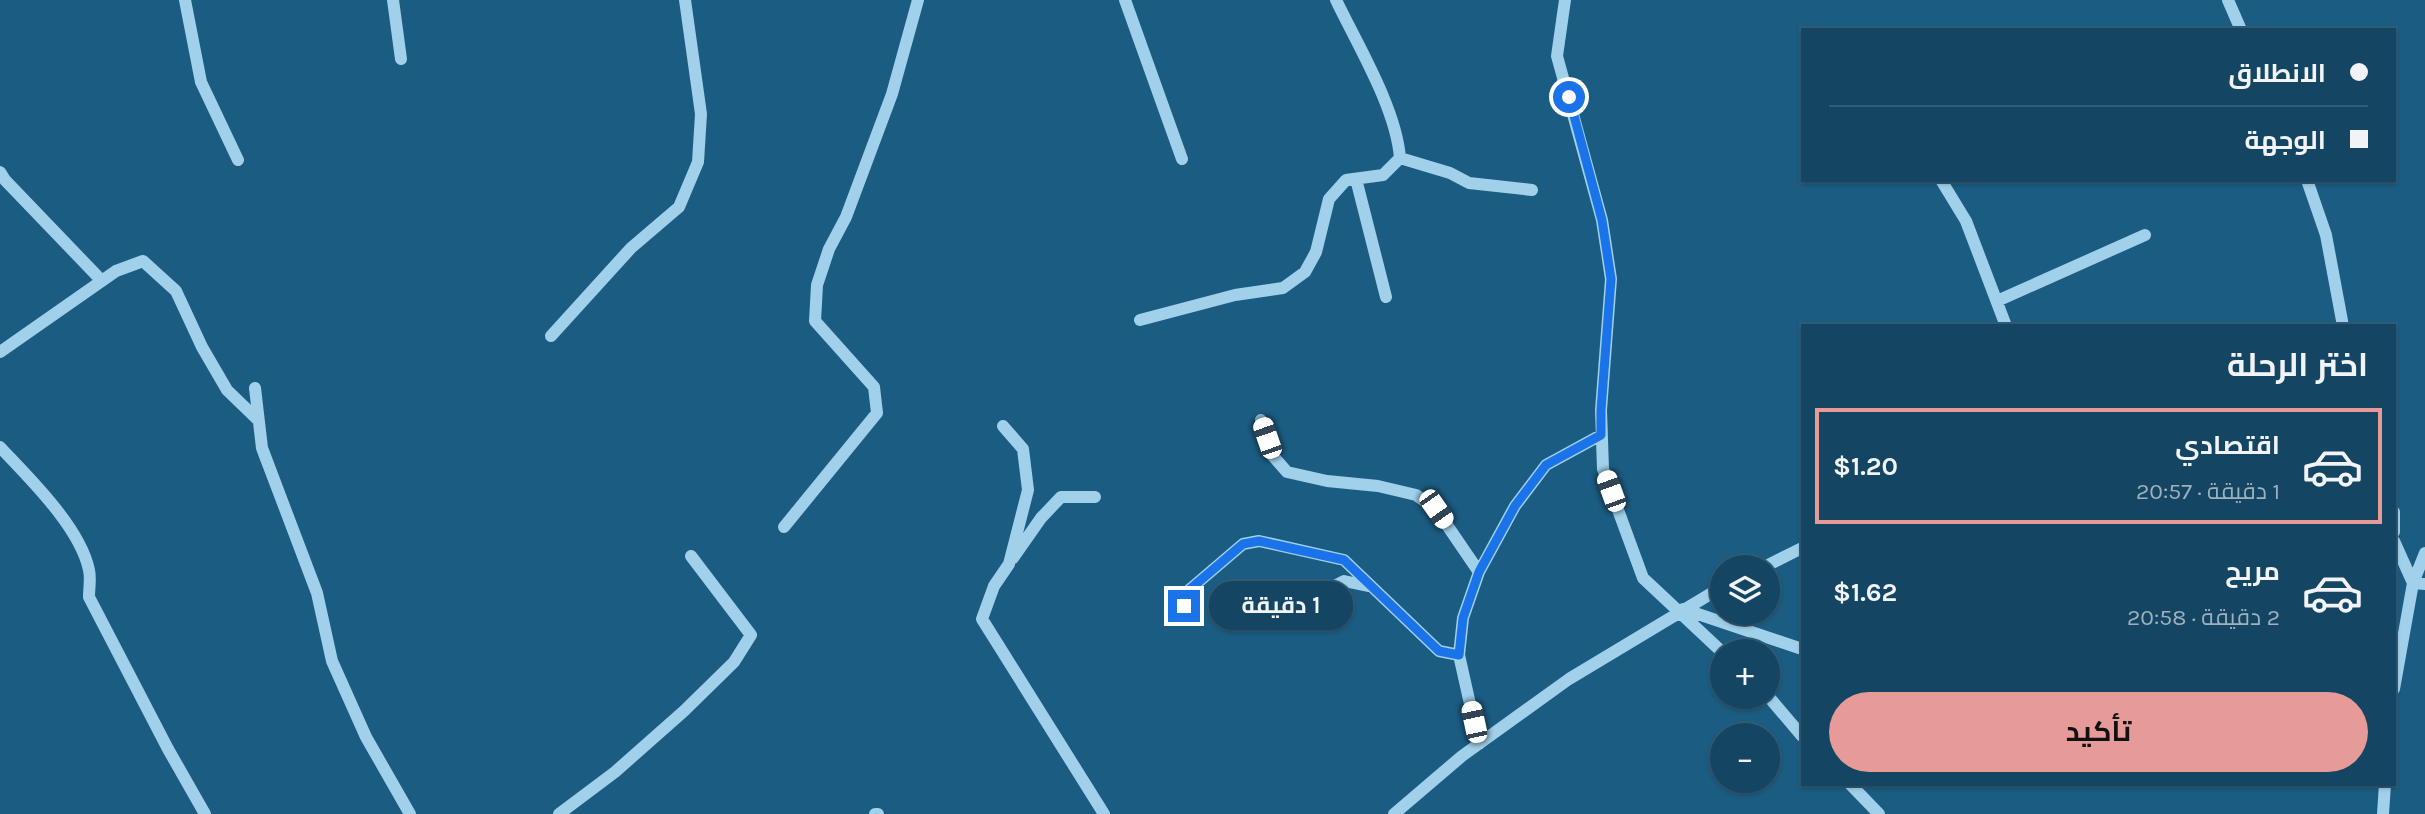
<!DOCTYPE html>
<html lang="ar">
<head>
<meta charset="utf-8">
<style>
	:root { --surface:#144562; --page:#1d4c68; --text:#f1f3f6; --muted:#9db1be; --line:#335d77; --accent:#e69b98 }
	body { margin:0; font-family:Karla,Cairo,sans-serif; background:var(--page); color:var(--text); direction:rtl; height:100vh; display:flex; flex-direction:column; font-size:26px; white-space:nowrap }
	* { box-sizing:border-box; margin:0 }
	p { font-size:23px; color:var(--muted) }
	.icon { flex:none; width:38px; height:38px; fill:none; stroke:currentColor; stroke-width:2; stroke-linecap:round; stroke-linejoin:round }
	.map { position:relative; flex:1; overflow:hidden; direction:ltr }
	.side { position:absolute; left:1801px; top:324px; width:595px; height:462px; display:flex; flex-direction:column; background:var(--surface); border-radius:0px; box-shadow:0 2px 5px #0004,0 0 0 2px var(--line); direction:rtl }
	.side>* { flex:none }
	.banner { position:absolute; left:1801px; top:28px; width:595px; height:154px; border-radius:0px; box-shadow:0 2px 5px #0004,0 0 0 2px var(--line); direction:rtl; display:grid; align-content:center; height:154px; padding:0 28px; background:var(--surface) }
	.controls { position:absolute; left:1710px; top:555px; display:grid; gap:14px }
	.controls a { display:grid; place-items:center; width:70px; height:70px; border-radius:50%; background:var(--surface); box-shadow:0 2px 5px #0004,0 0 0 2px var(--line); font-size:35px }
	.end { position:absolute; width:32px; height:32px; margin:-16px; border:9px solid #1a73e8; background:#fff; box-shadow:0 0 0 4px #fff }
	.from { border-radius:50% }
	.bubble { position:absolute; height:49px; border-radius:24px; background:var(--surface); box-shadow:0 2px 5px #0004,0 0 0 2px var(--line); font-size:23px; font-weight:700; line-height:49px; text-align:center; direction:rtl }
	.car { position:absolute; width:21px; height:42px; margin:-21px -10px; border-radius:9px; box-shadow:0 0 5px 2px #0007; background:linear-gradient(#fff 24%,#345 0 40%,#fff 0 76%,#345 0 86%,#fff 0) }
	.banner b { display:flex; align-items:center; gap:24px; height:66px; font-size:26px }
	.banner b+b { border-top:2px solid var(--line) }
	.banner i { width:18px; height:18px; background:var(--text) }
	ul { padding:0; list-style:none }
	li { display:flex; align-items:center; gap:21px; height:116px; margin:0 14px 10px; padding:0 14px; border:4px solid transparent; border-radius:0px }
	li div { flex:1 }
	li b { display:block; font-size:26px }
	li em { font-style:normal; font-weight:700 }
	li.on { border-color:var(--accent) }
	li>.icon { width:63px; height:63px; stroke-width:1.5 }
	h2 { padding:0 28px; font-size:32px; line-height:84px }
	.action { display:flex; gap:14px; margin-top:auto; padding:14px 28px }
	.action a { flex:1; height:80px; border-radius:42px; background:var(--accent); color:#111; font-size:28px; font-weight:700; line-height:80px; text-align:center }
	.map>svg:first-child { display:block }
	.lines { fill:none; stroke-linecap:round; stroke-linejoin:round }
	.minor { stroke:#a0d0ea; stroke-width:12 }
	.route { stroke:#1a73e8; stroke-width:9 }
</style>
</head>
<body>
<div class="map">
<svg width="2425" height="814" viewBox="0 0 2425 814">
	<rect width="100%" height="100%" fill="#1b5c82"/>
	<g class="lines">
		<!-- minor -->
		<path class="minor" d="M185,0L201,82L238,160
			M393,0L401,59
			M1125,0L1182,159
			M1565,0L1557,56L1602,220L1611,279L1601,410L1603,469L1643,578L1722,652
			M2228,0L2241,30
			M1400,158L1450,173L1469,183L1532,190
			M0,172L5,180L102,281
			M1356,179L1386,297
			M1941,180L1966,221L2006,326
			M2307,180L2326,235L2343,326
			M1997,301L2145,235
			M1140,320L1235,295L1283,288L1305,272L1316,252L1329,199L1346,180L1383,175L1400,158C1396,108 1358,46 1336,0
			M551,336L631,248L679,207L698,162L701,114L685,0
			M0,352L116,271L143,261L176,291L202,347L227,390L259,421
			M255,388L262,448L317,593L332,661L366,737L410,814
			M1261,420L1273,456L1287,472L1327,481L1378,486L1416,495L1436,509L1479,572
			M1003,426L1023,449L1028,490L1009,564L994,586L982,619L1104,814
			M0,447C29,478 80,527 89,570C91,578 89,588 89,597L168,749L205,814
			M2394,512V532
			M784,527L877,413L874,387L815,321L817,285L829,249L846,217L892,94L918,0
			M2394,541L2413,583L2425,584
			M1013,558L1041,518L1061,497H1095
			M1764,567L1802,548
			M1683,609L1802,649
			M1189,611L1184,605L1182,596L1243,544L1259,541L1344,560L1439,651L1459,655
			M1293,618L1330,588L1344,581L1368,586
			M2394,689L2413,583L2425,553
			M1768,696L1802,736
			M1479,744L1459,655L1463,618L1479,572L1515,506L1546,465L1601,435
			M1850,784L1879,814
			M559,814L615,772L684,711L734,662L751,635L691,556
			M875,814H878
			M1394,814L1462,756L1569,679L1722,587
			M2383,814L2385,784"/>
	</g>
	<g class="lines">
		<!-- route -->
		<path class="route" d="M1184,606L1182,596L1243,544L1259,541L1281,546L1344,560L1439,651L1459,655L1463,618L1479,572L1515,506L1546,465L1601,435V410L1611,279L1602,220L1569,97"/>
	</g>
</svg>
<div class="controls">
<a><svg class="icon" aria-label="layers" viewBox="0 0 24 24"><path d="M12 4l9 5-9 5-9-5zM3 14l9 5 9-5"/></svg></a>
<a>+</a>
<a>−</a>
</div>
<i class="end from" style="left:1569px;top:97px"></i>
<i class="end" style="left:1184px;top:606px"></i>
<div class="bubble" style="left:1209px;top:581px;width:144px">1 دقيقة</div>
<i class="car" style="left:1267px;top:438px;rotate:341deg"></i>
<i class="car" style="left:1611px;top:491px;rotate:340deg"></i>
<i class="car" style="left:1436px;top:509px;rotate:145deg"></i>
<i class="car" style="left:1474px;top:722px;rotate:348deg"></i>
<div class="banner">
<b><i class="from"></i>الانطلاق</b>
<b><i></i>الوجهة</b>
</div>
<section class="side">
<h2>اختر الرحلة</h2>
<ul>
<li class="on"><svg class="icon" aria-label="car" viewBox="0 0 24 24"><path d="M5 17H2v-5l4-1 3-4h7l3 4 3 1v5h-3M9 17h6M6 11h13"/><circle cx="7" cy="17" r="2"/><circle cx="17" cy="17" r="2"/></svg><div><b>اقتصادي</b><p>1 دقيقة · 20:57</p></div><em>$1.20</em></li>
<li><svg class="icon" aria-label="car" viewBox="0 0 24 24"><path d="M5 17H2v-5l4-1 3-4h7l3 4 3 1v5h-3M9 17h6M6 11h13"/><circle cx="7" cy="17" r="2"/><circle cx="17" cy="17" r="2"/></svg><div><b>مريح</b><p>2 دقيقة · 20:58</p></div><em>$1.62</em></li>
</ul>
<div class="action"><a>تأكيد</a></div>
</section>
</div>
</body>
</html>
